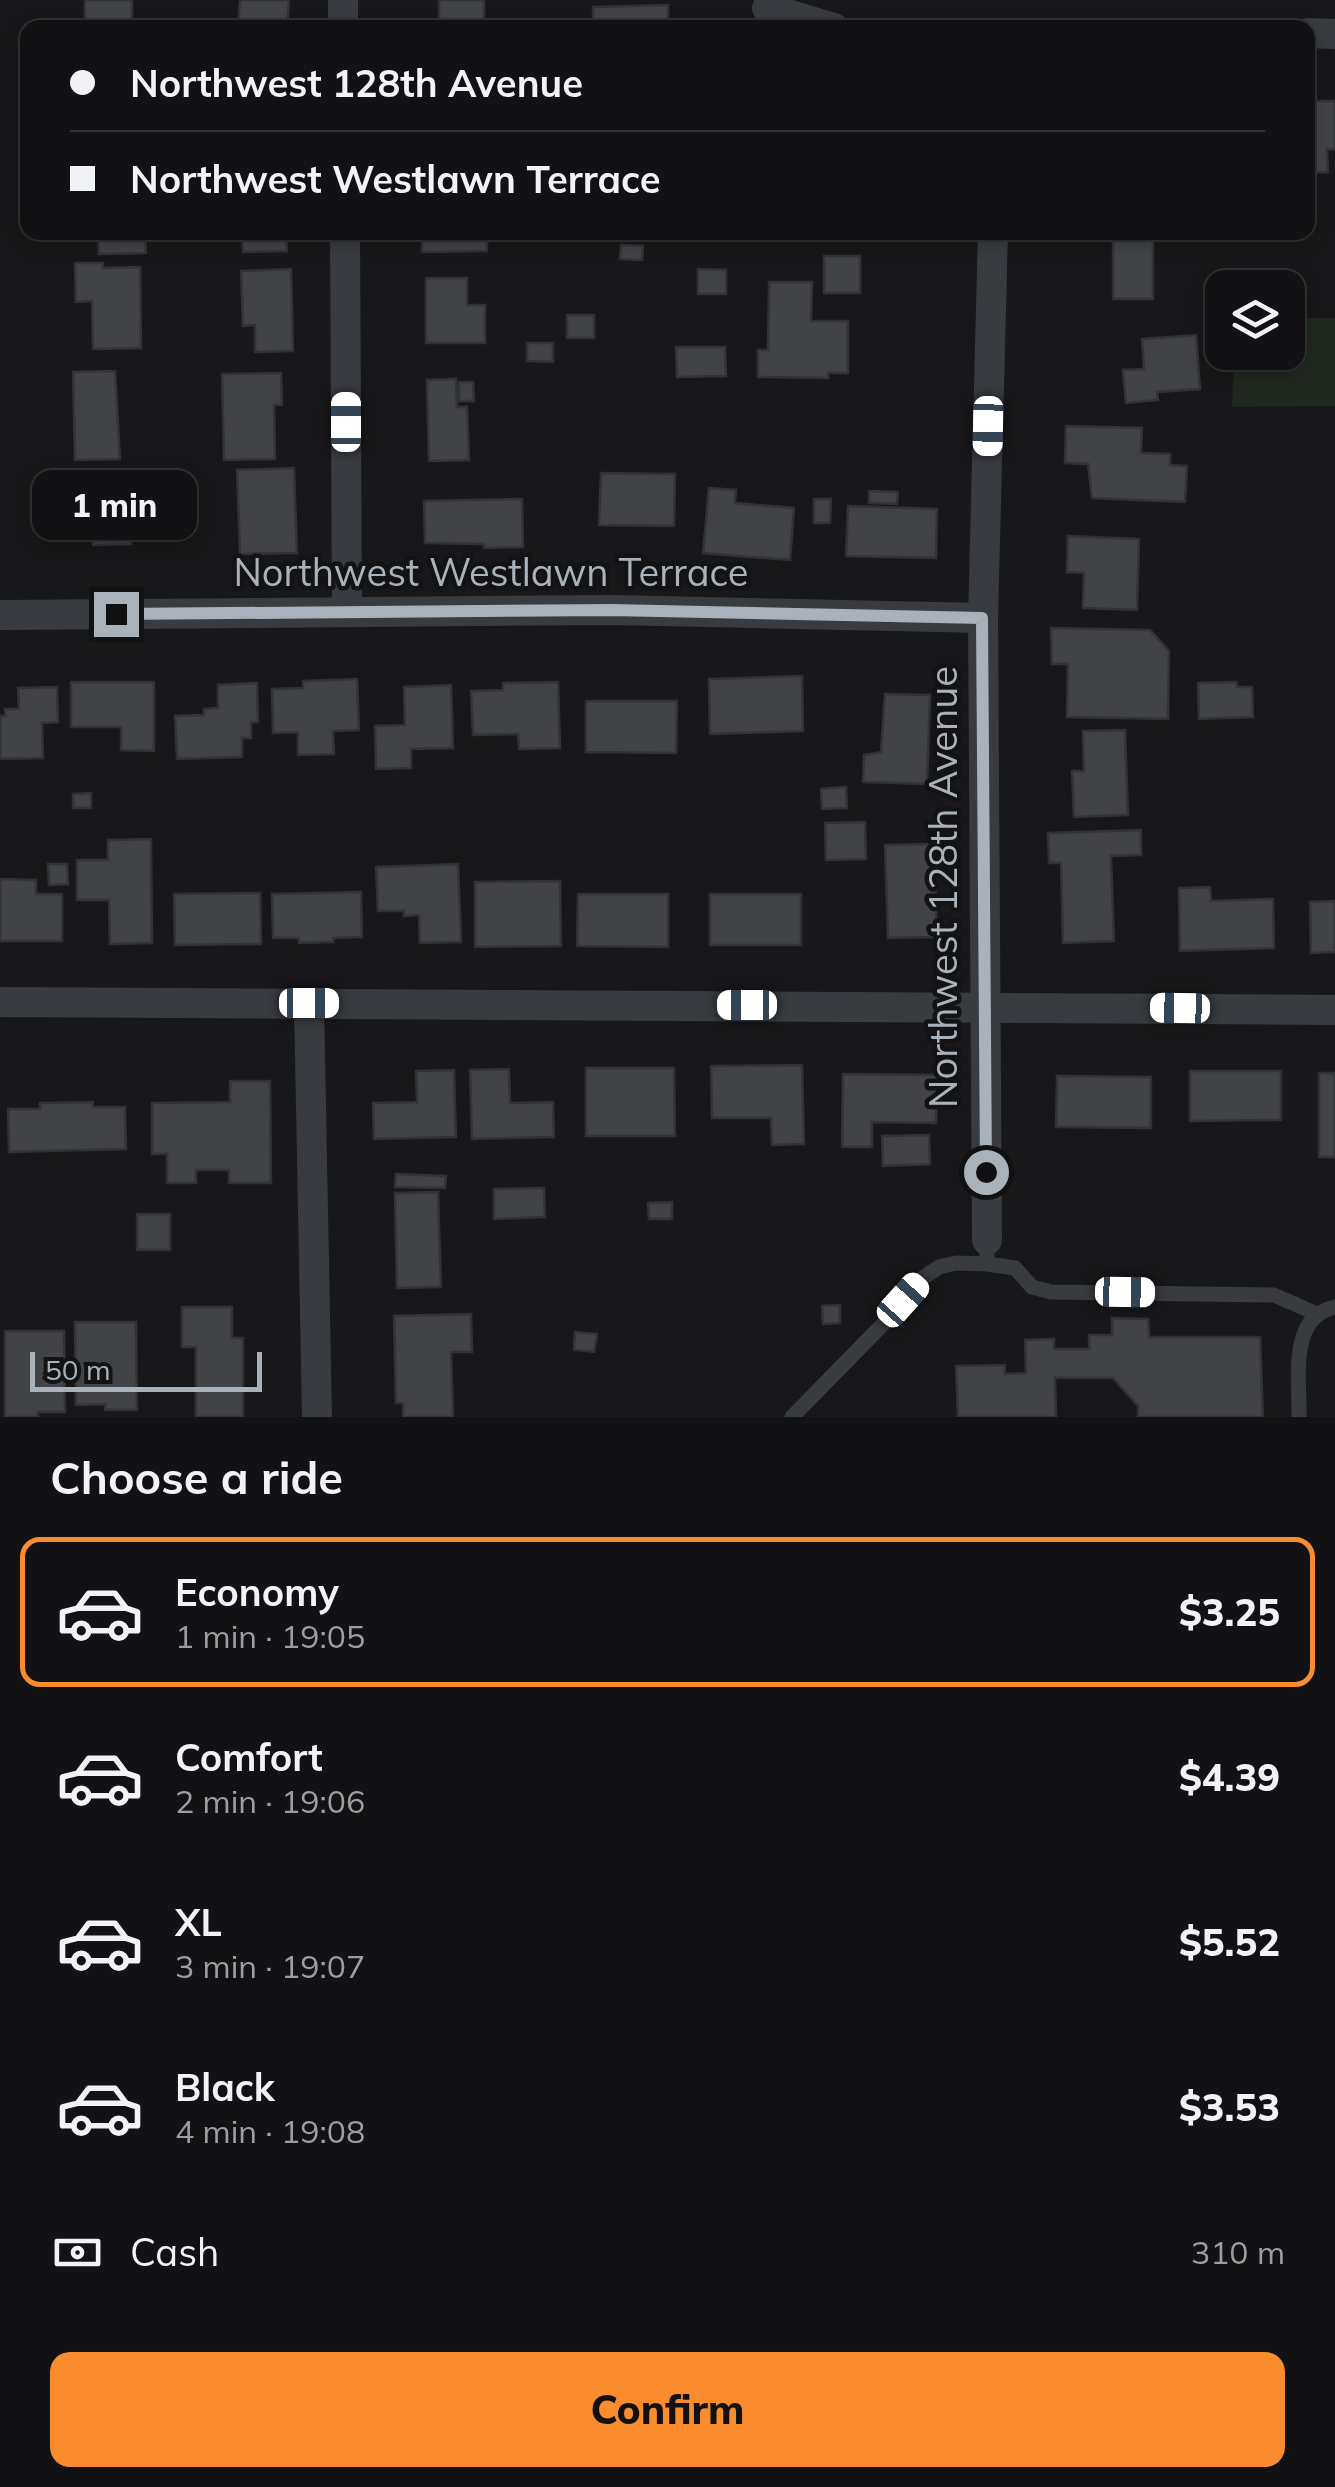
<!DOCTYPE html>
<html lang="en">
<head>
<meta charset="utf-8">
<style>
	:root { --surface:#121214; --page:#1f2022; --text:#f1f3f6; --muted:#9c9ea0; --line:#313234; --accent:#fb8c2e }
	body { margin:0; font-family:Mulish,sans-serif; background:var(--page); color:var(--text); height:100vh; display:flex; flex-direction:column; font-size:38px; white-space:nowrap }
	* { box-sizing:border-box; margin:0 }
	p { font-size:32px; color:var(--muted) }
	.icon { flex:none; width:55px; height:55px; fill:none; stroke:currentColor; stroke-width:2; stroke-linecap:round; stroke-linejoin:round }
	.map { position:relative; height:1417px; overflow:hidden }
	.drawer { display:flex; flex-direction:column; background:var(--surface); flex:1 }
	.drawer>* { flex:none }
	.guide { position:absolute; left:20px; top:20px; width:1295px; height:220px; border-radius:20px; box-shadow:0 5px 15px #0003,0 0 0 2px var(--line); display:grid; align-content:center; height:220px; padding:0 50px; background:var(--surface) }
	.tools { position:absolute; left:1205px; top:270px; display:grid; gap:20px }
	.tools a { display:grid; place-items:center; width:100px; height:100px; border-radius:20px; background:var(--surface); box-shadow:0 5px 15px #0003,0 0 0 2px var(--line); font-size:50px }
	.scale { position:absolute; left:30px; bottom:25px; width:232px; box-sizing:border-box; padding-left:10px; border:5px solid #a9b2ba; border-top:0; font-size:28px; line-height:35px; white-space:nowrap; color:#a9b2ba; -webkit-text-stroke:8px #131315; paint-order:stroke }
	.end { position:absolute; width:45px; height:45px; margin:-22px; border:12px solid #a9b2ba; background:#111; box-shadow:0 0 0 5px #111 }
	.from { border-radius:50% }
	.bubble { position:absolute; height:70px; border-radius:20px; background:var(--surface); box-shadow:0 5px 15px #0003,0 0 0 2px var(--line); font-size:32px; font-weight:800; line-height:70px; text-align:center }
	.car { position:absolute; width:30px; height:60px; margin:-30px -15px; border-radius:12px; box-shadow:0 0 8px 2px #0007; background:linear-gradient(#fff 24%,#345 0 40%,#fff 0 76%,#345 0 86%,#fff 0) }
	.guide b { display:flex; align-items:center; gap:35px; height:95px; font-size:38px }
	.guide b+b { border-top:2px solid var(--line) }
	.guide i { width:25px; height:25px; background:var(--text) }
	ul { padding:0; list-style:none }
	li { display:flex; align-items:center; gap:30px; height:150px; margin:0 20px 15px; padding:0 30px; border:5px solid transparent; border-radius:20px }
	li div { flex:1 }
	li b { display:block; font-size:38px }
	li em { font-style:normal; font-weight:800 }
	li.current { border-color:var(--accent) }
	li>.icon { width:90px; height:90px; stroke-width:1.5 }
	h2 { padding:0 50px; font-size:45px; line-height:120px }
	.pay { display:flex; align-items:center; gap:25px; height:110px; padding:0 50px; font-size:38px }
	.pay p { margin-inline-start:auto }
	.button { display:flex; gap:20px; margin-top:auto; padding:20px 50px }
	.button a { flex:1; height:115px; border-radius:20px; background:var(--accent); color:#111; font-size:40px; font-weight:800; line-height:115px; text-align:center }
	.map>svg:first-child { display:block }
	.green { fill:#20281f }
	.building { fill:#424347; stroke:#323336; stroke-width:2.5 }
	.lines { fill:none; stroke-linecap:round; stroke-linejoin:round }
	.service { stroke:#383b3f; stroke-width:15 }
	.minor { stroke:#383b3f; stroke-width:30 }
	.route { stroke:#a9b2ba; stroke-width:12 }
	.labels { text-anchor:middle; stroke-width:9; stroke-linejoin:round; paint-order:stroke }
	.street-label { font-size:38px; fill:#a9b2ba; stroke:#131315 }
</style>
</head>
<body>
<div class="map">
<svg width="1335" height="1417" viewBox="0 0 1335 1417">
	<rect width="100%" height="100%" fill="#18181a"/>
	<!-- green -->
	<path class="green" d="M1288,318H1335V406L1232,407L1234,353L1288,352Z"/>
	<!-- building -->
	<path class="building" d="M85,0H132V28H65L85,27Z
		M240,0H289L287,27L238,23Z
		M439,0H484V28H417V24H439Z
		M668,5V28H593V7Z
		M1308,101H1335V149H1327L1328,172L1308,173Z
		M98,232H145L146,253L99,254Z
		M242,232H286L287,251L243,252Z
		M422,232H487V251L422,252Z
		M1113,232H1153V299H1113Z
		M621,245L643,246L642,260L620,259Z
		M824,256H860V293H824Z
		M75,263H103V268L140,267L141,348L93,349L92,301L76,302Z
		M291,269L293,351L255,352V325L243,326L241,271Z
		M698,269L726,270V294H698Z
		M426,278H467V305H485V343H426Z
		M769,282H812L811,321H848V373H828V378L758,377V350H768Z
		M567,315H594V338H567Z
		M1196,335L1200,389L1157,392L1158,400L1126,403L1123,370L1144,369L1142,339Z
		M527,343H553V362L527,361Z
		M676,347H725L726,376L677,377Z
		M115,371L120,459L75,460L73,372Z
		M281,373L282,405H274L275,459L224,460L222,374Z
		M456,379L457,407H467L469,460L429,461L427,380Z
		M459,382H473L474,401H459Z
		M1066,426L1142,428L1141,453L1170,454V465L1187,466L1185,502L1092,498L1088,464L1065,463Z
		M294,468L297,553L240,554L237,470Z
		M129,470L131,544L93,545V514L72,515L71,471Z
		M601,473L675,474L674,526L599,525Z
		M709,488L736,490L735,503L794,508L790,560L703,553Z
		M869,491L898,492L897,504L869,503Z
		M522,499L523,547L484,548V544L425,543L424,501Z
		M814,499H831L830,523H814Z
		M848,506L937,509L936,558L846,556Z
		M1068,536L1139,539L1137,610L1083,608L1084,573L1067,572Z
		M1051,628L1150,630L1169,651L1168,719L1067,717L1068,664H1052Z
		M802,676L803,731L710,734L709,679Z
		M357,679L359,730L333,731L334,754L298,755V732L273,733L272,689L303,688V681Z
		M71,682H154V751L121,750V727H71Z
		M558,682L560,748L519,749L518,734L473,735L471,691L503,690V683Z
		M1236,682L1237,687H1252L1253,717L1199,719L1198,683Z
		M257,683L258,722H251V738H242V757L177,759L175,716L204,715V709L218,708V685Z
		M451,685L453,748L411,749V768L376,769L375,726L405,725L404,687Z
		M57,687L58,722L42,723L43,758L0,759V716H6L5,709H19L18,688Z
		M885,694L930,695L927,784L863,782L864,755L881,752Z
		M586,701H677L676,753L586,752Z
		M1125,730L1128,815L1074,817L1072,771H1084L1083,731Z
		M846,787L847,808L822,809L821,789Z
		M91,793V808H73V794Z
		M865,822L866,859L826,860L825,823Z
		M1141,830V855L1111,856L1114,941L1063,943L1061,863H1049L1048,833Z
		M151,839L152,943L110,944L109,900H77V860H108V840Z
		M934,844L937,937L888,938L885,845Z
		M48,864H67L68,884L49,885Z
		M458,864L461,942L420,943L419,915L404,916V911H378L376,867Z
		M0,879L36,880V894H62V941H0Z
		M560,881L561,946L475,947V882Z
		M1210,887L1211,901L1273,899L1274,948L1180,951L1179,888Z
		M361,892L362,937L333,938V942L299,943V938H273L272,894Z
		M260,893L261,944L175,945L174,894Z
		M578,894H668V947L577,946Z
		M710,894H801V945H710Z
		M1335,901V952L1311,953L1310,902Z
		M802,1065L804,1144L772,1145L771,1118H712L711,1066Z
		M586,1068H674L675,1136H586Z
		M509,1069L510,1103L553,1102L554,1137L472,1139L470,1070Z
		M454,1070L456,1137L374,1139L373,1103L417,1102L416,1071Z
		M1190,1071H1281V1120L1190,1121Z
		M1319,1073H1335V1157H1319Z
		M843,1074L937,1075L936,1123L872,1122V1147H842Z
		M1057,1076L1151,1077V1128L1056,1127Z
		M230,1081H270L271,1183H229V1170H196V1183H167V1154H152V1103L230,1102Z
		M93,1102V1107H125L126,1149L9,1152L8,1109H40V1103Z
		M929,1135L930,1164L883,1166L882,1136Z
		M396,1174L446,1176L445,1188L395,1187Z
		M544,1188L545,1217L494,1219V1189Z
		M438,1192L441,1287L397,1288L395,1193Z
		M672,1202V1219H649L648,1203Z
		M137,1214H170V1250H137Z
		M840,1305V1323L823,1324L822,1306Z
		M182,1307H232V1338H243V1417H196V1347H182Z
		M471,1314L472,1352H451L453,1417H403V1403H396L394,1316Z
		M1112,1318L1148,1319L1149,1337H1260L1263,1417H1138V1406L1113,1378H1055L1056,1417H958L956,1366L1005,1365V1374L1026,1373L1025,1340L1054,1339V1349H1089V1335H1112Z
		M75,1322H136L137,1410H105V1404L76,1405Z
		M5,1331H64L65,1412H38V1417H5Z
		M575,1332L597,1334L594,1352L574,1350Z"/>
	<g class="lines">
		<!-- service -->
		<path class="service" d="M987,1240V1264L1015,1268L1032,1287L1051,1292L1274,1295L1315,1313
			M792,1417L892,1315L924,1277L939,1267L956,1263L987,1264
			M1299,1417C1300,1379 1288,1317 1335,1307"/>
		<!-- minor -->
		<path class="minor" d="M343,0V28
			M767,8L834,28
			M1308,33L1335,34
			M345,232L347,612
			M0,615L611,610L983,618
			M0,1002L1335,1010
			M309,1003L317,1417
			M987,1240L983,618L993,232"/>
	</g>
	<g class="lines">
		<!-- route -->
		<path class="route" d="M116,614L611,610L982,618L986,1172"/>
	</g>
	<g class="labels">
		<!-- street labels -->
		<g class="street-label">
			<text x="491" y="586">Northwest Westlawn Terrace</text>
			<text transform="translate(944 887) rotate(-90)" y="13">Northwest 128th Avenue</text>
		</g>
	</g>
</svg>
<div class="tools">
<a><svg class="icon" aria-label="layers" viewBox="0 0 24 24"><path d="M12 4l9 5-9 5-9-5zM3 14l9 5 9-5"/></svg></a>
</div>
<div class="scale">50 m</div>
<i class="end from" style="left:986px;top:1172px"></i>
<i class="end" style="left:116px;top:614px"></i>
<div class="bubble" style="left:32px;top:470px;width:165px">1 min</div>
<i class="car" style="left:346px;top:422px;rotate:0deg"></i>
<i class="car" style="left:988px;top:426px;rotate:181deg"></i>
<i class="car" style="left:309px;top:1003px;rotate:90deg"></i>
<i class="car" style="left:747px;top:1005px;rotate:270deg"></i>
<i class="car" style="left:1180px;top:1008px;rotate:271deg"></i>
<i class="car" style="left:1125px;top:1292px;rotate:91deg"></i>
<i class="car" style="left:903px;top:1300px;rotate:42deg"></i>
<div class="guide">
<b><i class="from"></i>Northwest 128th Avenue</b>
<b><i></i>Northwest Westlawn Terrace</b>
</div>
</div>
<section class="drawer">
<h2>Choose a ride</h2>
<ul>
<li class="current"><svg class="icon" aria-label="car" viewBox="0 0 24 24"><path d="M5 17H2v-5l4-1 3-4h7l3 4 3 1v5h-3M9 17h6M6 11h13"/><circle cx="7" cy="17" r="2"/><circle cx="17" cy="17" r="2"/></svg><div><b>Economy</b><p>1 min · 19:05</p></div><em>$3.25</em></li>
<li><svg class="icon" aria-label="car" viewBox="0 0 24 24"><path d="M5 17H2v-5l4-1 3-4h7l3 4 3 1v5h-3M9 17h6M6 11h13"/><circle cx="7" cy="17" r="2"/><circle cx="17" cy="17" r="2"/></svg><div><b>Comfort</b><p>2 min · 19:06</p></div><em>$4.39</em></li>
<li><svg class="icon" aria-label="car" viewBox="0 0 24 24"><path d="M5 17H2v-5l4-1 3-4h7l3 4 3 1v5h-3M9 17h6M6 11h13"/><circle cx="7" cy="17" r="2"/><circle cx="17" cy="17" r="2"/></svg><div><b>XL</b><p>3 min · 19:07</p></div><em>$5.52</em></li>
<li><svg class="icon" aria-label="car" viewBox="0 0 24 24"><path d="M5 17H2v-5l4-1 3-4h7l3 4 3 1v5h-3M9 17h6M6 11h13"/><circle cx="7" cy="17" r="2"/><circle cx="17" cy="17" r="2"/></svg><div><b>Black</b><p>4 min · 19:08</p></div><em>$3.53</em></li>
</ul>
<div class="pay"><svg class="icon" aria-label="cash" viewBox="0 0 24 24"><path d="M3 7h18v10H3z"/><circle cx="12" cy="12" r="2"/></svg>Cash<p>310 m</p></div>
<div class="button"><a>Confirm</a></div>
</section>
</body>
</html>
